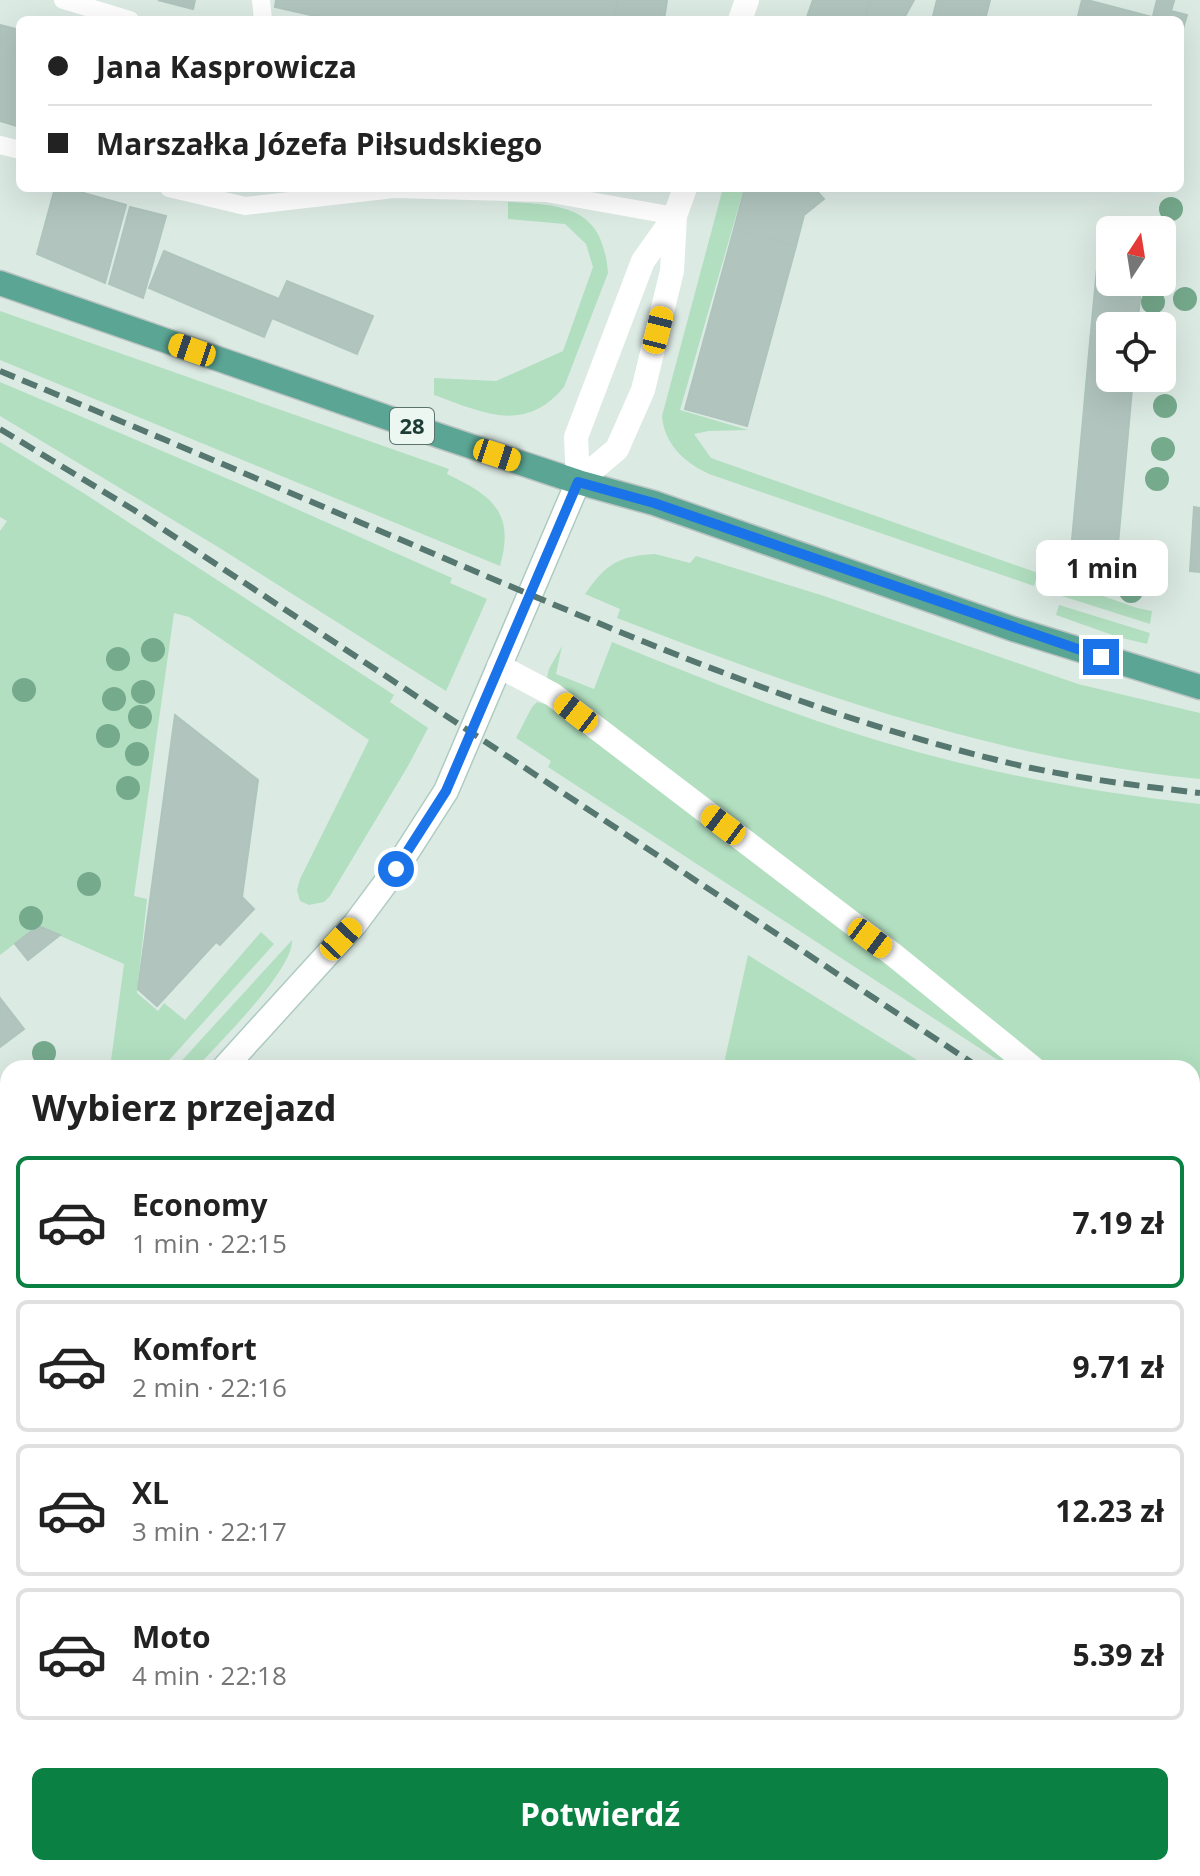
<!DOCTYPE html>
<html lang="pl">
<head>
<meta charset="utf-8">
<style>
	:root { --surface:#fff; --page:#f2f2f2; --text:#222; --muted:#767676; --line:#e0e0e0; --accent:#0b8043 }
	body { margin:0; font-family:"Open Sans",sans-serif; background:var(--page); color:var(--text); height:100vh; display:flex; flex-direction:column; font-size:30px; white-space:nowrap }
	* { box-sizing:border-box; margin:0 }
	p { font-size:26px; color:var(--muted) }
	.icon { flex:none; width:44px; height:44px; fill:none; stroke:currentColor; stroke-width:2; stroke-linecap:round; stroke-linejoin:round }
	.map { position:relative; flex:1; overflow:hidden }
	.panel { position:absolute; left:0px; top:1060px; width:1200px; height:816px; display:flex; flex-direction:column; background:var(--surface); border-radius:24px 24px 0 0; box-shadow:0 8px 32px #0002 }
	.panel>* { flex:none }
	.guide { position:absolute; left:16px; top:16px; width:1168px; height:176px; border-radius:12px; box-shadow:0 8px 32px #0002; display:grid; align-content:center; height:176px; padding:0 32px; background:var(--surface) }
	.needle { width:52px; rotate:12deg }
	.fabs { position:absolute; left:1096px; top:216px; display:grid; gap:16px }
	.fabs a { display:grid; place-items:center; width:80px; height:80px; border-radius:12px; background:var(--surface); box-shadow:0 8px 32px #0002; font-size:40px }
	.end { position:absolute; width:36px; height:36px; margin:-18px; border:10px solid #1a73e8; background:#fff; box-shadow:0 0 0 4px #fff }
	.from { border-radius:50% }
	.bubble { position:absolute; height:56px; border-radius:12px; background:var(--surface); box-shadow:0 8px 32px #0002; font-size:26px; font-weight:700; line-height:56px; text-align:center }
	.car { position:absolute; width:24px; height:48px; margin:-24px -12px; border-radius:10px; box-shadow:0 0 6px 2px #0007; background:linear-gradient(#f5c518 24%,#345 0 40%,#f5c518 0 76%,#345 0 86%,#f5c518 0) }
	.guide b { display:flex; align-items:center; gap:28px; height:76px; font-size:30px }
	.guide b+b { border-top:2px solid var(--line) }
	.guide i { width:20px; height:20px; background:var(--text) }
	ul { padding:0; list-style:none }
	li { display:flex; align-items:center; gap:24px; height:132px; margin:0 16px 12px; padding:0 16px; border:4px solid var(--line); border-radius:12px }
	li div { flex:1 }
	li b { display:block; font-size:30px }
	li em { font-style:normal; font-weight:700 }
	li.active { border-color:var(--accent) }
	li>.icon { width:72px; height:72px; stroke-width:1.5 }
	h2 { padding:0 32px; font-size:36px; line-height:96px }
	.primary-button { display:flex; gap:16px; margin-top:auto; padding:16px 32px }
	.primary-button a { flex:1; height:92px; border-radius:12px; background:var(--accent); color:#fff; font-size:32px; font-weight:700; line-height:92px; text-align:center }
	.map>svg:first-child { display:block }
	.green { fill:#b2dfc0 }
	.building { fill:#b1c5be; stroke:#aec4bc; stroke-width:2 }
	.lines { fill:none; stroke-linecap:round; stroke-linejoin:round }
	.secondary-casing { stroke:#aecbc2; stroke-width:27 }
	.primary-casing { stroke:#bbc4c2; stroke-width:27 }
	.path { stroke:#79b2a2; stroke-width:5; stroke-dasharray:4 6; stroke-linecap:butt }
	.service { stroke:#fff; stroke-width:18 }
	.minor { stroke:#fff; stroke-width:24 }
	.tertiary { stroke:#fff; stroke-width:24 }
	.secondary { stroke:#fff; stroke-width:24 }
	.primary { stroke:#5ba595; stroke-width:24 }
	.rail { stroke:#567770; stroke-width:6; stroke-dasharray:16 8; stroke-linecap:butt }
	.tree { fill:#76aa8d }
	.route { stroke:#1a73e8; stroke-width:10 }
	.labels { text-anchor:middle; stroke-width:8; stroke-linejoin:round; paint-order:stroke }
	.shield { fill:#ecf7f2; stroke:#5a736d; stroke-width:2 }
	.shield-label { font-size:22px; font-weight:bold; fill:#1c3b34 }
</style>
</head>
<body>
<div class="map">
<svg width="1200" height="1876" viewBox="0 0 1200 1876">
	<rect width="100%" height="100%" fill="#dceae4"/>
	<!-- green -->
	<path class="green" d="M723,188H744L680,410L748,430L709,431L694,434L711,458L1038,573L1034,586L709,474C685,463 664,444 662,416Z
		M508,202C563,205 603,206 608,273L564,387C524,435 482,412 434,395V378L496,381L563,351L593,267L586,244L565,224L508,219Z
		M0,311L449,469L447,474C493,496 515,513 500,566L0,360Z
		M0,382L247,487L452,578L450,583L487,599L446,691L218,547L0,416Z
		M0,442L85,494L394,695L390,702L428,728L408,766L330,896L324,902L309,905L300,901L297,890L300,879L369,740L189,617L174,613L134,896L147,899L137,993L158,1011L164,1003L185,1020L261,932L274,944L162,1068H110L124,964L38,926L0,955V531L7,521L0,517Z
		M655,554L690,563L696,556L824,596L1078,684L1200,713V779C992,758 811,693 617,618L620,609L585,594C606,564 618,556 655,554Z
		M1066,583L1137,608L1152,611L1150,624L1062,596Z
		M1059,605L1150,633L1147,644L1118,637L1056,615Z
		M612,642C698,677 784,712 873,739C980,772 1089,792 1200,804V1176L1192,1170V1068H1045L1011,1043L547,678L549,669L562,646L556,674L594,689Z
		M537,702L552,706L1024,1068H1010L548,767L551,761L516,738L532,707Z
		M292,940C294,969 218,1044 196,1068H175Z
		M748,955L930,1068H723Z
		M1192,1239L1200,1245V1613L1192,1612Z
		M8,1266V1353L0,1347V1271Z
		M8,1464V1557L0,1581V1471L3,1472Z
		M8,1634V1868H199L197,1876H0V1659Z"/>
	<!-- building -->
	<path class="building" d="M158,0H195L193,9Z
		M276,0H618L614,20H333L275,7Z
		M618,0H667L664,20H614Z
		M813,0H871L864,20H806Z
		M871,0H914L903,20H864Z
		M937,0H990L985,20H932Z
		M1082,0H1087L1152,17V20H1077Z
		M1157,0L1174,1L1171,11L1187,15L1180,39V20H1152Z
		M0,25L20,30V127L0,121Z
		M55,188H66L126,205L105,283L37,254Z
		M745,188H814L824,199L804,215L796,246L734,229Z
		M130,207L166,216L143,298L109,284Z
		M734,229L796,246L747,426L685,409Z
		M164,251L279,299L287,281L373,316L357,354L272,318L264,337L149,288Z
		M1098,258L1110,260V282H1142L1137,326H1110V333L1091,331Z
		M1091,331L1110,333V378H1133L1116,566L1070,562Z
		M1194,507L1200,508V572L1190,571Z
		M175,715L258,780L242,897L254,909L220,945L216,942L157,1006L138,989Z
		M38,926L60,935L28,960L15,944Z
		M0,998L24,1029L0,1047Z
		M589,1868H639L638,1876H586Z
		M786,1868H807L806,1876H786Z
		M807,1868H853L852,1876H806Z"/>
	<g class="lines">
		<defs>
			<path id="secondary" d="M224,1068L355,924L396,869L446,791L578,482
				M0,1239L8,1237
				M0,1382L8,1384
				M0,1418L8,1404"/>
			<path id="primary" d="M0,283L443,437L578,482L654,503L1013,629L1200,687"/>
		</defs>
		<!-- secondary casing -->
		<use href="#secondary" class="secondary-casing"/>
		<!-- primary casing -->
		<use href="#primary" class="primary-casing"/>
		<!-- path -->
		<path class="path" d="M0,1459L8,1447"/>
		<!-- service -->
		<path class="service" d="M63,0L130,20
			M261,0L263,20
			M0,145L20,150
			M169,188L245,206L394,189L546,193L675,216
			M0,1622L8,1598
			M1194,1876L1197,1788"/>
		<!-- minor -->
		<path class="minor" d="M740,20L747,0
			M578,482L617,449L643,390L672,271L675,216L685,188
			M578,482L576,437L643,261L675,216
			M499,666L552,694L895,956L1033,1068
			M1192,1181L1200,1186"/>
		<!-- tertiary -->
		<path class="tertiary" d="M492,1868L495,1876"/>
		<!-- secondary -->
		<use href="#secondary" class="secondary"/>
		<!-- primary -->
		<use href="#primary" class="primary"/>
		<!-- rail -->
		<path class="rail" d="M0,371C160,437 319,505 479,573C649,645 818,716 997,760C1064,777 1132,785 1200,793
			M0,429L134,510L980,1068
			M1192,1208L1200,1213"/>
	</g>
	<!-- trees -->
	<g class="tree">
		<circle cx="1171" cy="209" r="12"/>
		<circle cx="1185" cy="299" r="12"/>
		<circle cx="1153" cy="302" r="12"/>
		<circle cx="1165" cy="406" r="12"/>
		<circle cx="1163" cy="449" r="12"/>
		<circle cx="1157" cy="479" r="12"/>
		<circle cx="1131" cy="591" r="12"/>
		<circle cx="153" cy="650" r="12"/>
		<circle cx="118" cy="659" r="12"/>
		<circle cx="24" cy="690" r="12"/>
		<circle cx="143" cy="692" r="12"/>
		<circle cx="114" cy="699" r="12"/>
		<circle cx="140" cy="717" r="12"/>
		<circle cx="108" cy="736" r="12"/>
		<circle cx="137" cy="754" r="12"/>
		<circle cx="128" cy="788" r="12"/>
		<circle cx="89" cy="884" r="12"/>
		<circle cx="31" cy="918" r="12"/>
		<circle cx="44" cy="1053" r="12"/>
	</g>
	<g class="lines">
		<!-- route -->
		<path class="route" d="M396,869L446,791L578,482L654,503L1101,657"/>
	</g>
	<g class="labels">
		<!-- shield labels -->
		<rect class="shield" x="390" y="408" width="44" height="36" rx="6"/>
		<g class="shield-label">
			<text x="412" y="434">28</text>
		</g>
	</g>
</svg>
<div class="fabs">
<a><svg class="needle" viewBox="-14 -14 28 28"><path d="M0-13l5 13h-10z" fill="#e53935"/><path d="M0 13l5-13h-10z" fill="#767676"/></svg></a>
<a><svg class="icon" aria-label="locate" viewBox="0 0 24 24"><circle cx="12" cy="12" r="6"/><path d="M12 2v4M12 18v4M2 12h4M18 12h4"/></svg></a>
</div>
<i class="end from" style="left:396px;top:869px"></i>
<i class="end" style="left:1101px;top:657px"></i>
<div class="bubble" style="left:1036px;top:540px;width:132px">1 min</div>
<i class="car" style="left:658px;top:330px;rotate:14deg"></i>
<i class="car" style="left:192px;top:350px;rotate:289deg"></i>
<i class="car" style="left:497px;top:455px;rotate:108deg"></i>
<i class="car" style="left:576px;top:713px;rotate:308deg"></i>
<i class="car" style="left:723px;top:825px;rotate:307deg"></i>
<i class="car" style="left:870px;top:938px;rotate:127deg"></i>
<i class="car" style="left:341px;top:939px;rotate:43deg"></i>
<div class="guide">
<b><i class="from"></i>Jana Kasprowicza</b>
<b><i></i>Marszałka Józefa Piłsudskiego</b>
</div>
<section class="panel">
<h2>Wybierz przejazd</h2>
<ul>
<li class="active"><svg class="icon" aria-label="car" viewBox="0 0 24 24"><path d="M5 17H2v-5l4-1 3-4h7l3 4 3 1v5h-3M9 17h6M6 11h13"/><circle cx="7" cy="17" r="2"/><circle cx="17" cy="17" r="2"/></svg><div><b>Economy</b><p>1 min · 22:15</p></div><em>7.19 zł</em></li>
<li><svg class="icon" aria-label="car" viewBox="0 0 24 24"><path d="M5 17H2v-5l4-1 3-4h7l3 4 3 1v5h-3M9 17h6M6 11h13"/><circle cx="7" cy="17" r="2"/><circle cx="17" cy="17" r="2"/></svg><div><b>Komfort</b><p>2 min · 22:16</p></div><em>9.71 zł</em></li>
<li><svg class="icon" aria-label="car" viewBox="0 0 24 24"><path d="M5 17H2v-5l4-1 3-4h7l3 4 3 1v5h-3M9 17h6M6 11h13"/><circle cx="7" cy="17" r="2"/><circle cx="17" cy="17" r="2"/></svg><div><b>XL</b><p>3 min · 22:17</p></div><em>12.23 zł</em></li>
<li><svg class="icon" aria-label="car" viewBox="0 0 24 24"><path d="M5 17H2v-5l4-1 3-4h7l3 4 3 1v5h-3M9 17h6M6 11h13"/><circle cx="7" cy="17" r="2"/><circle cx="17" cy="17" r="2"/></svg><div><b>Moto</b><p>4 min · 22:18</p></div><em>5.39 zł</em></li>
</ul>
<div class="primary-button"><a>Potwierdź</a></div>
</section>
</div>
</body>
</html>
